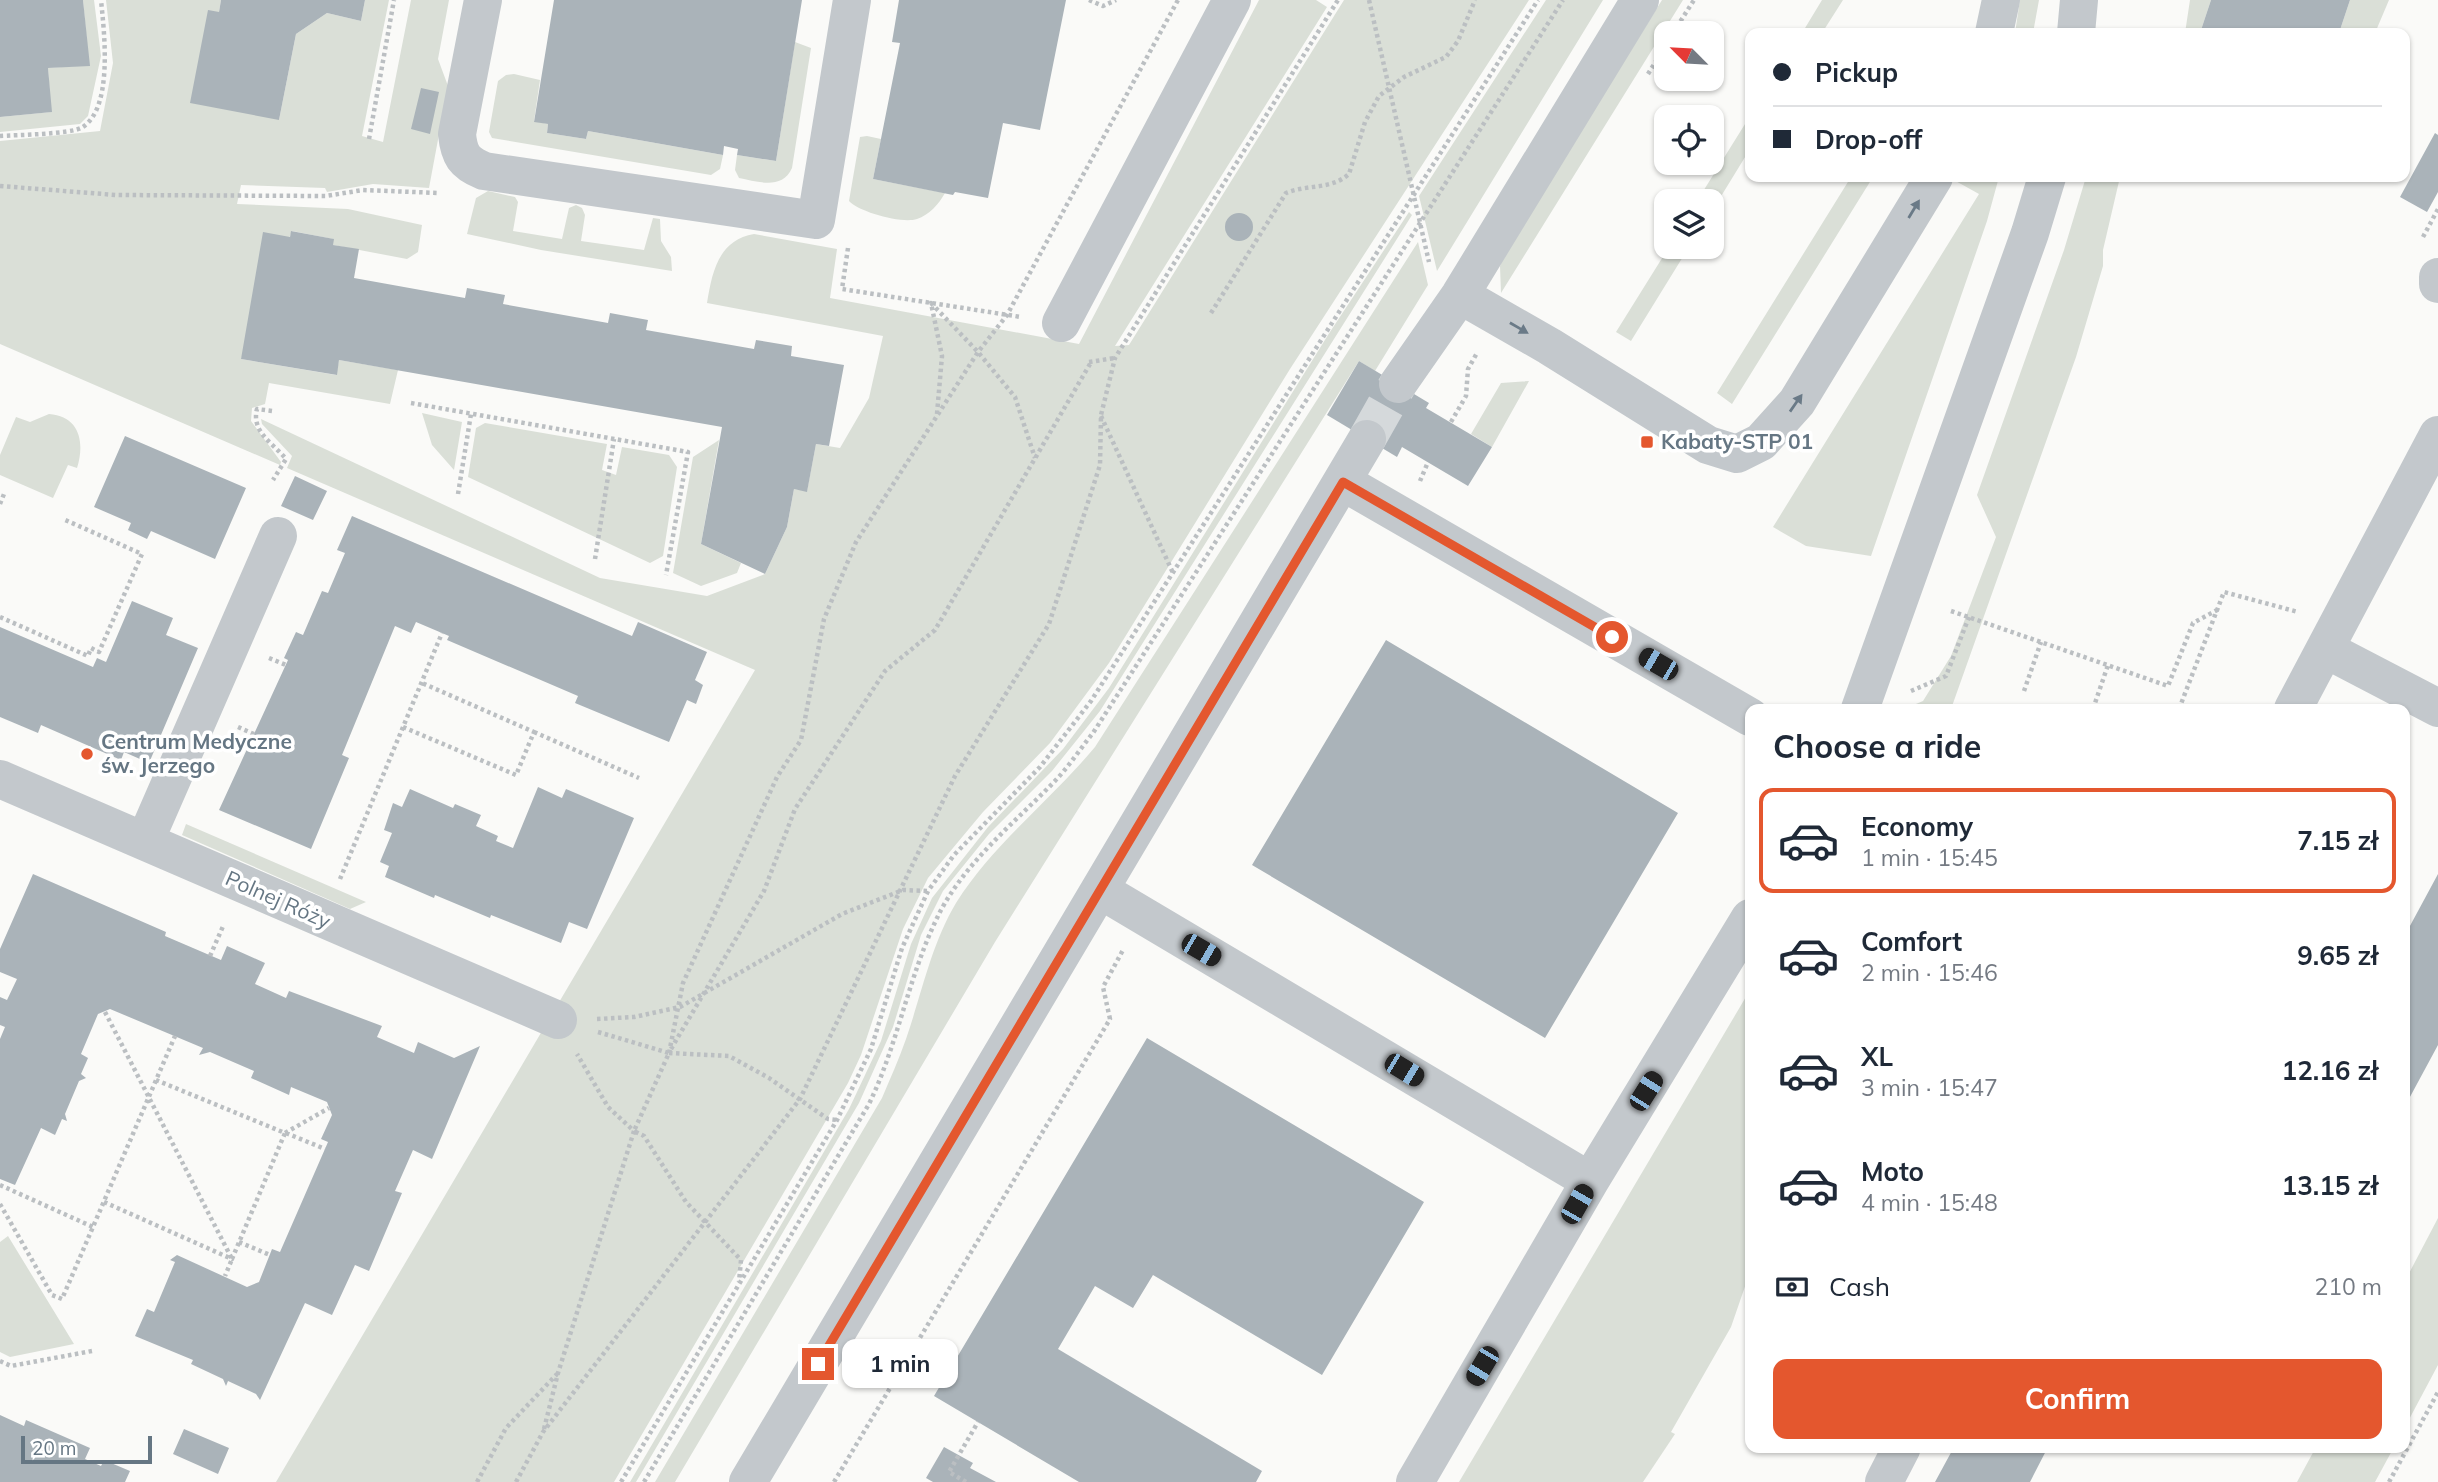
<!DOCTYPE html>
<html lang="en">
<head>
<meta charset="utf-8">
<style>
	:root { --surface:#fff; --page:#f2f2f3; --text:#1f2937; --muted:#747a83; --line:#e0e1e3; --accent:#e4572e }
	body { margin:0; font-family:Mulish,sans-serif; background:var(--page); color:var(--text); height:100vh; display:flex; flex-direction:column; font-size:26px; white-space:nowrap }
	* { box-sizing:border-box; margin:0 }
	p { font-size:23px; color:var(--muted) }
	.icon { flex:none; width:38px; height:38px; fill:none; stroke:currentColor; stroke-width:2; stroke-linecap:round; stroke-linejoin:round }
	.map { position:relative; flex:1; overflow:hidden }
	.sheet { position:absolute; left:1745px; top:704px; width:665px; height:749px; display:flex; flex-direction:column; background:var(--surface); border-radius:14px; box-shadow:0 2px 5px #0004 }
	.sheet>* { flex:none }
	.hud { position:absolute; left:1745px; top:28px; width:665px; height:154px; border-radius:14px; box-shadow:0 2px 5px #0004; display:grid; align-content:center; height:154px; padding:0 28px; background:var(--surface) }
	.needle { width:46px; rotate:294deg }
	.fabs { position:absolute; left:1654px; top:21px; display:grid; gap:14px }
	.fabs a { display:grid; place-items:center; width:70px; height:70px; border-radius:14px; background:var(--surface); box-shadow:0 2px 5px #0004; font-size:35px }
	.scale { position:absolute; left:21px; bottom:18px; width:131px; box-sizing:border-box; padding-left:7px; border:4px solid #657683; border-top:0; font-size:19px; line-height:24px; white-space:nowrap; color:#657683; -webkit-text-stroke:5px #fff; paint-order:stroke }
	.end { position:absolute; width:32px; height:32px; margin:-16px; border:9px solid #e4572e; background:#fff; box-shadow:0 0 0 4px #fff }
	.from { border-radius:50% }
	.bubble { position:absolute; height:49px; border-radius:14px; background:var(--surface); box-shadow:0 2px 5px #0004; font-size:23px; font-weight:700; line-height:49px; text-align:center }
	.car { position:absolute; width:21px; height:42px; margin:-21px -10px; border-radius:9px; box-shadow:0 0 5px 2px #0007; background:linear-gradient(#222 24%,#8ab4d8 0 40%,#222 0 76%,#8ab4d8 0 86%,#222 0) }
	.hud b { display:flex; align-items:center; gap:24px; height:66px; font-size:26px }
	.hud b+b { border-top:2px solid var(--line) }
	.hud i { width:18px; height:18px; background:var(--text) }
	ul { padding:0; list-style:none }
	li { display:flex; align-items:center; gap:21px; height:105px; margin:0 14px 10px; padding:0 14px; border:4px solid transparent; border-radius:14px }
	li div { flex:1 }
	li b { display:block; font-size:26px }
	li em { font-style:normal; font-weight:700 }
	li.on { border-color:var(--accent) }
	li>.icon { width:63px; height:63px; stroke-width:1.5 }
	h2 { padding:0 28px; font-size:32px; line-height:84px }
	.pay { display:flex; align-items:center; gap:18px; height:77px; padding:0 28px; font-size:26px }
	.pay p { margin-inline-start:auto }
	.button { display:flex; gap:14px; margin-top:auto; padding:14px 28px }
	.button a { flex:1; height:80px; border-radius:14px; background:var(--accent); color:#fff; font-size:28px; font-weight:700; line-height:80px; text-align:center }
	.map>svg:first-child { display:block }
	.green { fill:#dadfd7 }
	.building { fill:#aab3b9 }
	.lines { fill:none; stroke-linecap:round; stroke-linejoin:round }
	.minor-tunnel { stroke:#d5d9db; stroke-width:38; stroke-dasharray:38 19; stroke-linecap:butt }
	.path { stroke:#bbbfc2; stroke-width:4.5; stroke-dasharray:3.5 3.5; stroke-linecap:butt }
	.minor { stroke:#c3c8cc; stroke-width:38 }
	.oneway { fill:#6a7a87 }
	.route { stroke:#e4572e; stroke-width:9 }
	.poi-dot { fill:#e4572e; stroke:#fff; stroke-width:2.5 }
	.labels { text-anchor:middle; stroke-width:7; stroke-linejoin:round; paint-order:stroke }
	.poi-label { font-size:21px; font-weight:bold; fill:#657683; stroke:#fff; text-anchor:start }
	.street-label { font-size:21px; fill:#657683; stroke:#fff }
</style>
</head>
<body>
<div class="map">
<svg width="2438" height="1482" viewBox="0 0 2438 1482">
	<rect width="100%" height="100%" fill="#fafaf8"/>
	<!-- green -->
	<path class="green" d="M83,0H94L101,56L88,116L80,124L0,132V117L51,112L48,68L89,65Z
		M106,0H221L219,12L279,120L296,34L327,13L361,21L365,0H389L362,136L383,142L411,0H449L438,59L448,86L429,188L373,184L327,192L325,188L241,185L237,204L348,209L422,225L418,252L407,259L333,245V239L292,231L241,359L336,375L339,360L398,370L390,404L269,383L265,404L252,408L251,421L281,462L280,465L0,344V141L100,131L113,63Z
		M1259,0H1316L1327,7L1115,346L1129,345L1344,0H1529L1290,369L1109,663L1050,743L983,812L928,878L903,929L861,1055L848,1083L614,1482H276L755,670L287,468L292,456L262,424L261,419L600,578L707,596L765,574L787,527L794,489L807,491L816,444L840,448L869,398L883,336L707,303C712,273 718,240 754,234L837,249L830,298L1079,344Z
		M1546,0H1603L1437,271L1419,196Z
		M1662,0H1683L1501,293L1500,266L1506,251Z
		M1822,0H1843L1822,33H1802Z
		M2020,0H2039L2033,33H2015Z
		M2190,0H2211L2200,33H2185Z
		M2350,0H2389L2375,33H2339Z
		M795,42L811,48L792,168C782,190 759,182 739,178L735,170L737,155L776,161Z
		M514,74L540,80L534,121L548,124L547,133L586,139L588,131L723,155L720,169L711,175L492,138L489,132L498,81L506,75Z
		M1750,116V149L1712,211V201H1697Z
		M867,136L881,139L873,179L945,193C939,204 929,215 917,219C902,224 859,212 849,201L860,137Z
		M1851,177H1873L1732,404L1717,393Z
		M1954,177H1999L1987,221L1871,556L1806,546L1773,527L1979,194L1952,179Z
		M2086,177H2120L2103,250V266L2076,357L1951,709H1904L1923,701L1951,656L1996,537L1977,495L2064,250Z
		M488,191L515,197L518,202L513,231L562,239L569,208L576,205L582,208L585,215L581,241L644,250L653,218L660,219L661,241L671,257L672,271L541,250L467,234L476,198Z
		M1409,212L1412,215L1100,711L1052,771L989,834L943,891L921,935L893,1027L859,1103L636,1482H630L849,1109L881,1041L911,944L932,898L988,827L1063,749L1109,688L1328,335Z
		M1418,242L1428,285L1375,371L1359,361L995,942L675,1482H655L882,1098C890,1079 899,1059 906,1039C922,993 931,945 956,903C993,844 1051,800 1095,747Z
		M1669,247H1689L1631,341L1616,332Z
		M1529,381L1492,447L1471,434L1501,383Z
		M422,413L462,422L454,470L432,445Z
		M49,414C80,416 85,443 77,468L68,465L53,498L0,475V455L16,417L30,422Z
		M485,423L607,444L602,470L616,475L622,447L669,455L677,467L663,556L650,563L468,477L476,428Z
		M719,440L701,544L741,563L737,573L701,586L673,573L693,457Z
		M186,824L366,902L350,909L182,835Z
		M1750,990V1272L1731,1327L1671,1432L1675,1434L1643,1482H1459Z
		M2438,1218V1365L2405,1427V1281Z
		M8,1236L74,1344L10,1357L0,1352V1242Z
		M2316,1447H2394L2375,1482H2297Z"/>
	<!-- building -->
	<path class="building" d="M0,0H83L90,66L48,68L52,112L0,117Z
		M221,0H365L361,21L327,13L296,34L279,120L190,103L208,10L219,12Z
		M554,0H802L776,161L737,155L738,149L724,146L723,155L588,131L586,139L547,133L548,124L534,122Z
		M899,0H1066L1040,130L1003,123L988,198L955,192L953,195L873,179L900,43L892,42Z
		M2211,0H2350L2339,33H2200Z
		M421,88L439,92L430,134L411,129Z
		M2435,133L2438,135V192L2427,212L2400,197Z
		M1225 227a14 14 0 1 1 28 0a14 14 0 1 1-28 0Z
		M291,231L334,239L333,245L359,249L354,278L465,298L467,288L505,295L503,304L608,323L610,313L648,320L646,330L754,349L756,340L792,346L791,356L844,365L829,446L816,444L807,492L794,489L787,527L765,574L701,544L722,427L339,360L337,375L241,359L263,232L290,237Z
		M1359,361L1429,403L1426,408L1492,447L1468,486L1402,447L1397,457L1327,415Z
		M125,436L246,488L215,559L151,531L147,539L128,530L131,523L94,507Z
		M295,476L327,491L313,520L281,506Z
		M352,516L632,636L638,622L707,652L695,680L703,685L696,704L687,700L669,742L575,703L578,696L447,640L449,636L416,622L411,633L395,626L342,755L349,758L311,849L219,810L288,660L284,658L296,632L303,635L322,591L328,593L345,553L337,550Z
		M132,601L173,618L166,635L198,648L149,763L124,752L121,760L41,725L38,733L0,717V627L93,667L97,658L106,662Z
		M1386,640L1678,813L1545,1038L1252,865Z
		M538,787L562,798L566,789L634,818L587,929L569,922L561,943L491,915L490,918L435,895L434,898L385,877L389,866L380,862L392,833L384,830L393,803L402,807L410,789L453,808L455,804L481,815L476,826L498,836L496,841L513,848Z
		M33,874L166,932L165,936L221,960L227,946L265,963L255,984L286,998L289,991L382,1026L377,1037L414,1053L418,1042L454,1058L480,1046L432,1159L413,1150L395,1191L402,1193L369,1271L355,1265L332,1315L305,1303L260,1400L256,1394L228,1381L226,1386L223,1379L191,1364L193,1360L135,1336L147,1309L154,1312L175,1262L170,1260L177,1255L247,1287L259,1282L272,1249L280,1252L328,1142L321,1139L332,1115L327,1102L291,1087L289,1095L251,1078L254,1071L210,1052L199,1055L203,1048L110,1009L98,1014L81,1054L88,1058L81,1074L86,1078L79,1081L65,1114L67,1121L62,1119L55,1135L41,1128L15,1185L0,1179V1039L5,1027L0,1025V997L7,1000L17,979L0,972V949Z
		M2438,874V1045L2404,1108V937Z
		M1147,1038L1424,1202L1322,1375L1153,1275L1133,1308L1095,1286L1058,1349L1262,1471L1256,1482H1079L934,1396Z
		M0,1415L24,1426L26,1420L90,1448L85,1459L101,1466L104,1460L130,1471L125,1482H0Z
		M184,1429L229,1448L218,1474L173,1454Z
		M944,1447L973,1463L970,1468L996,1482H933L926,1478Z
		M1954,1447H2048L2030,1482H1935Z"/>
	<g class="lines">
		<!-- minor-tunnel -->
		<path class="minor-tunnel" d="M1367,439L1398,384"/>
		<!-- path -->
		<path class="path" d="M1089,0L1103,6L1116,0
			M1369,0L1429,262
			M1673,33L1694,0
			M1648,74L1666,45
			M0,136C17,135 69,134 81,128C114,110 104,31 101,0
			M369,139L394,0
			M0,186L116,195L326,196L363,190L439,193
			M2423,237L2438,209
			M848,248L842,289L1021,317
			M1211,313L1286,193C1308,184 1331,190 1349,174L1365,122L1379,96L1404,77L1446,57L1458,41L1475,0
			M1089,362L1115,358
			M411,403L688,452L666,575
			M272,411L257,409C251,432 273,443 286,459L273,480
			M937,414L942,356L931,303L978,352L1015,397L1035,458
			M1101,416L1173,573
			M1451,422L1466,396L1468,369L1477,353
			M1420,481L1428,462
			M458,494L471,414
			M0,504L4,494
			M595,559L614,439
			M1951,611L2168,686L2193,623L2219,609
			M0,617L88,656L91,648L99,652L142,554L63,519
			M269,658L286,665
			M1911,691L1946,676L1969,617
			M2024,691L2041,642
			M2093,709L2108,665
			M2179,709L2224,592L2298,612
			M238,727L256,735
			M403,727L516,775L534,732L422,683
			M534,732L639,778
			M340,879L442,633
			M210,956L224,924
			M105,1012L232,1259L225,1276
			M597,1019L634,1017L680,1007L842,914L903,890L928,891
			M598,1032L669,1053L634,1131L644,1136L686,1202L741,1260L739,1282
			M671,1049L764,891L795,809L885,671L935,630L1090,364
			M669,1053L683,983L777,777L801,740L824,619L856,542L978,352L1007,315L1178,0
			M669,1053L729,1056L769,1078L828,1119L837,1120
			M285,1133L329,1108
			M286,1133L325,1149
			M0,1185L93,1227
			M104,1202L232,1259L285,1133L156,1080
			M0,1204L52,1295L62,1299L175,1036
			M239,1242L270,1255
			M0,1361L11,1366L92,1351
			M544,1429L558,1373L634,1131L608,1107L577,1054
			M477,1482L506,1428L557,1374
			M516,1482L543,1432L800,1099L955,776L1049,624L1100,465L1101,415L1115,358L1338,0
			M621,1482L837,1120L871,1049L902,948L928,891L954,855L1040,767L1091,701L1538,0
			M644,1482L869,1104C899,1042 909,972 941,910C968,860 1014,823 1053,783C1068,768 1080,749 1093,733L1563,0
			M834,1482L1110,1019L1103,987L1123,950
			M966,1482L949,1472L978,1422
			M2389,1482L2438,1392"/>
		<!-- minor -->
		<path class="minor" d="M483,0L457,134C459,155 464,163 484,171L816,220L852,0
			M1994,33L2001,0
			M2076,33L2079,0
			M2438,277V284
			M1460,295L1549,346L1708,445L1737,454L1761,442L1797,402L1934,177
			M1061,323L1232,0
			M1398,384L1460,295L1640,0
			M1343,482L1750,717
			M2325,649L2438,708
			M1860,709L2030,233L2047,177
			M2293,709L2438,435
			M0,779L558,1020
			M145,841L278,536
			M1100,890L1590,1181
			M748,1482L1367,439
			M1415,1482L1590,1181L1750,918
			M1884,1482L1902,1447"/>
	</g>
	<!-- one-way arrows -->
	<defs><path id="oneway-solid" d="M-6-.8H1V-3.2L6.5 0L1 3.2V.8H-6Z" transform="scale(1.75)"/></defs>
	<g class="oneway">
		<use href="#oneway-solid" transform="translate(1914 209) rotate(-59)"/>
		<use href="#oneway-solid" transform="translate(1519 328) rotate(30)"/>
		<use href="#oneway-solid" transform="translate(1796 403) rotate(-55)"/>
	</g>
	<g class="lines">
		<!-- route -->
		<path class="route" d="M818,1364L1343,482L1612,637"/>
	</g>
	<!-- markers -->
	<g class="poi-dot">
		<rect x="1640" y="435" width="14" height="14" rx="3.5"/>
		<circle cx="87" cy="754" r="7"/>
	</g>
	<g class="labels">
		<!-- poi labels -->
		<g class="poi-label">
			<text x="1661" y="449">Kabaty-STP 01</text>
			<text x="101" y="749">Centrum Medyczne<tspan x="101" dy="24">św. Jerzego</tspan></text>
		</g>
		<!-- street labels -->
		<g class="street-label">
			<text transform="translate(278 900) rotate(24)" y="7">Polnej Róży</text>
		</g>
	</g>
</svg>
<div class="fabs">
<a><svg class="needle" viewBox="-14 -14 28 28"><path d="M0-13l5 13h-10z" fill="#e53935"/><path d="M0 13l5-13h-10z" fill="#747a83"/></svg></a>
<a><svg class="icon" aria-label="locate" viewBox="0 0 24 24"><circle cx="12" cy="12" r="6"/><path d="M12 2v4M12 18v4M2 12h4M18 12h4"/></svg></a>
<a><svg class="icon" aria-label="layers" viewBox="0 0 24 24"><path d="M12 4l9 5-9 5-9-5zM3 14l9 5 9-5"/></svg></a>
</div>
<div class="scale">20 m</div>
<i class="end from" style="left:1612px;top:637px"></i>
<i class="end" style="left:818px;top:1364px"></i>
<div class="bubble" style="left:842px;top:1339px;width:116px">1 min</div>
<i class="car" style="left:1658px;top:664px;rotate:300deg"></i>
<i class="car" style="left:1201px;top:950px;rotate:120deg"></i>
<i class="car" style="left:1404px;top:1070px;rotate:121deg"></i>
<i class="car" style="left:1646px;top:1091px;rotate:32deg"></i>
<i class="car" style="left:1577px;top:1204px;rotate:30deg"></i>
<i class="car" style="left:1482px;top:1366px;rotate:211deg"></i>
<div class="hud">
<b><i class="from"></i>Pickup</b>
<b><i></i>Drop-off</b>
</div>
<section class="sheet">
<h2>Choose a ride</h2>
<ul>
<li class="on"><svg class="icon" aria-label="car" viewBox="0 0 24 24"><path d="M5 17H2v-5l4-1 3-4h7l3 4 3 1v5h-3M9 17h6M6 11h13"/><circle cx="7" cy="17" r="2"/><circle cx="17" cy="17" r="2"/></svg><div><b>Economy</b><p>1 min · 15:45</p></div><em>7.15 zł</em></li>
<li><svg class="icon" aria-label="car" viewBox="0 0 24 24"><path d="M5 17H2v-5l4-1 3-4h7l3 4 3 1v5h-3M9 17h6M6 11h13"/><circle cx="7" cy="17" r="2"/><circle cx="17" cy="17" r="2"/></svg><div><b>Comfort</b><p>2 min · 15:46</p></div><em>9.65 zł</em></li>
<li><svg class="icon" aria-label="car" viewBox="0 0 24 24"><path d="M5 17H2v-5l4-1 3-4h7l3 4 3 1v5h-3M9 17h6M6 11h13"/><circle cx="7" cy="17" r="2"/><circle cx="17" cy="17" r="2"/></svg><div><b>XL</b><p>3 min · 15:47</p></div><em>12.16 zł</em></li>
<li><svg class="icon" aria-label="car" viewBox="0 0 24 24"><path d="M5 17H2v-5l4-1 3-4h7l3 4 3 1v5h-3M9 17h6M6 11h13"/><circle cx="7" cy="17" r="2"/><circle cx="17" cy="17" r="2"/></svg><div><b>Moto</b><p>4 min · 15:48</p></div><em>13.15 zł</em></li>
</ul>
<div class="pay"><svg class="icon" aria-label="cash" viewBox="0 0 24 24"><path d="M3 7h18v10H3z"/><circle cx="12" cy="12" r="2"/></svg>Cash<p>210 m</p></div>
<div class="button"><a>Confirm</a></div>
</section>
</div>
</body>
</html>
